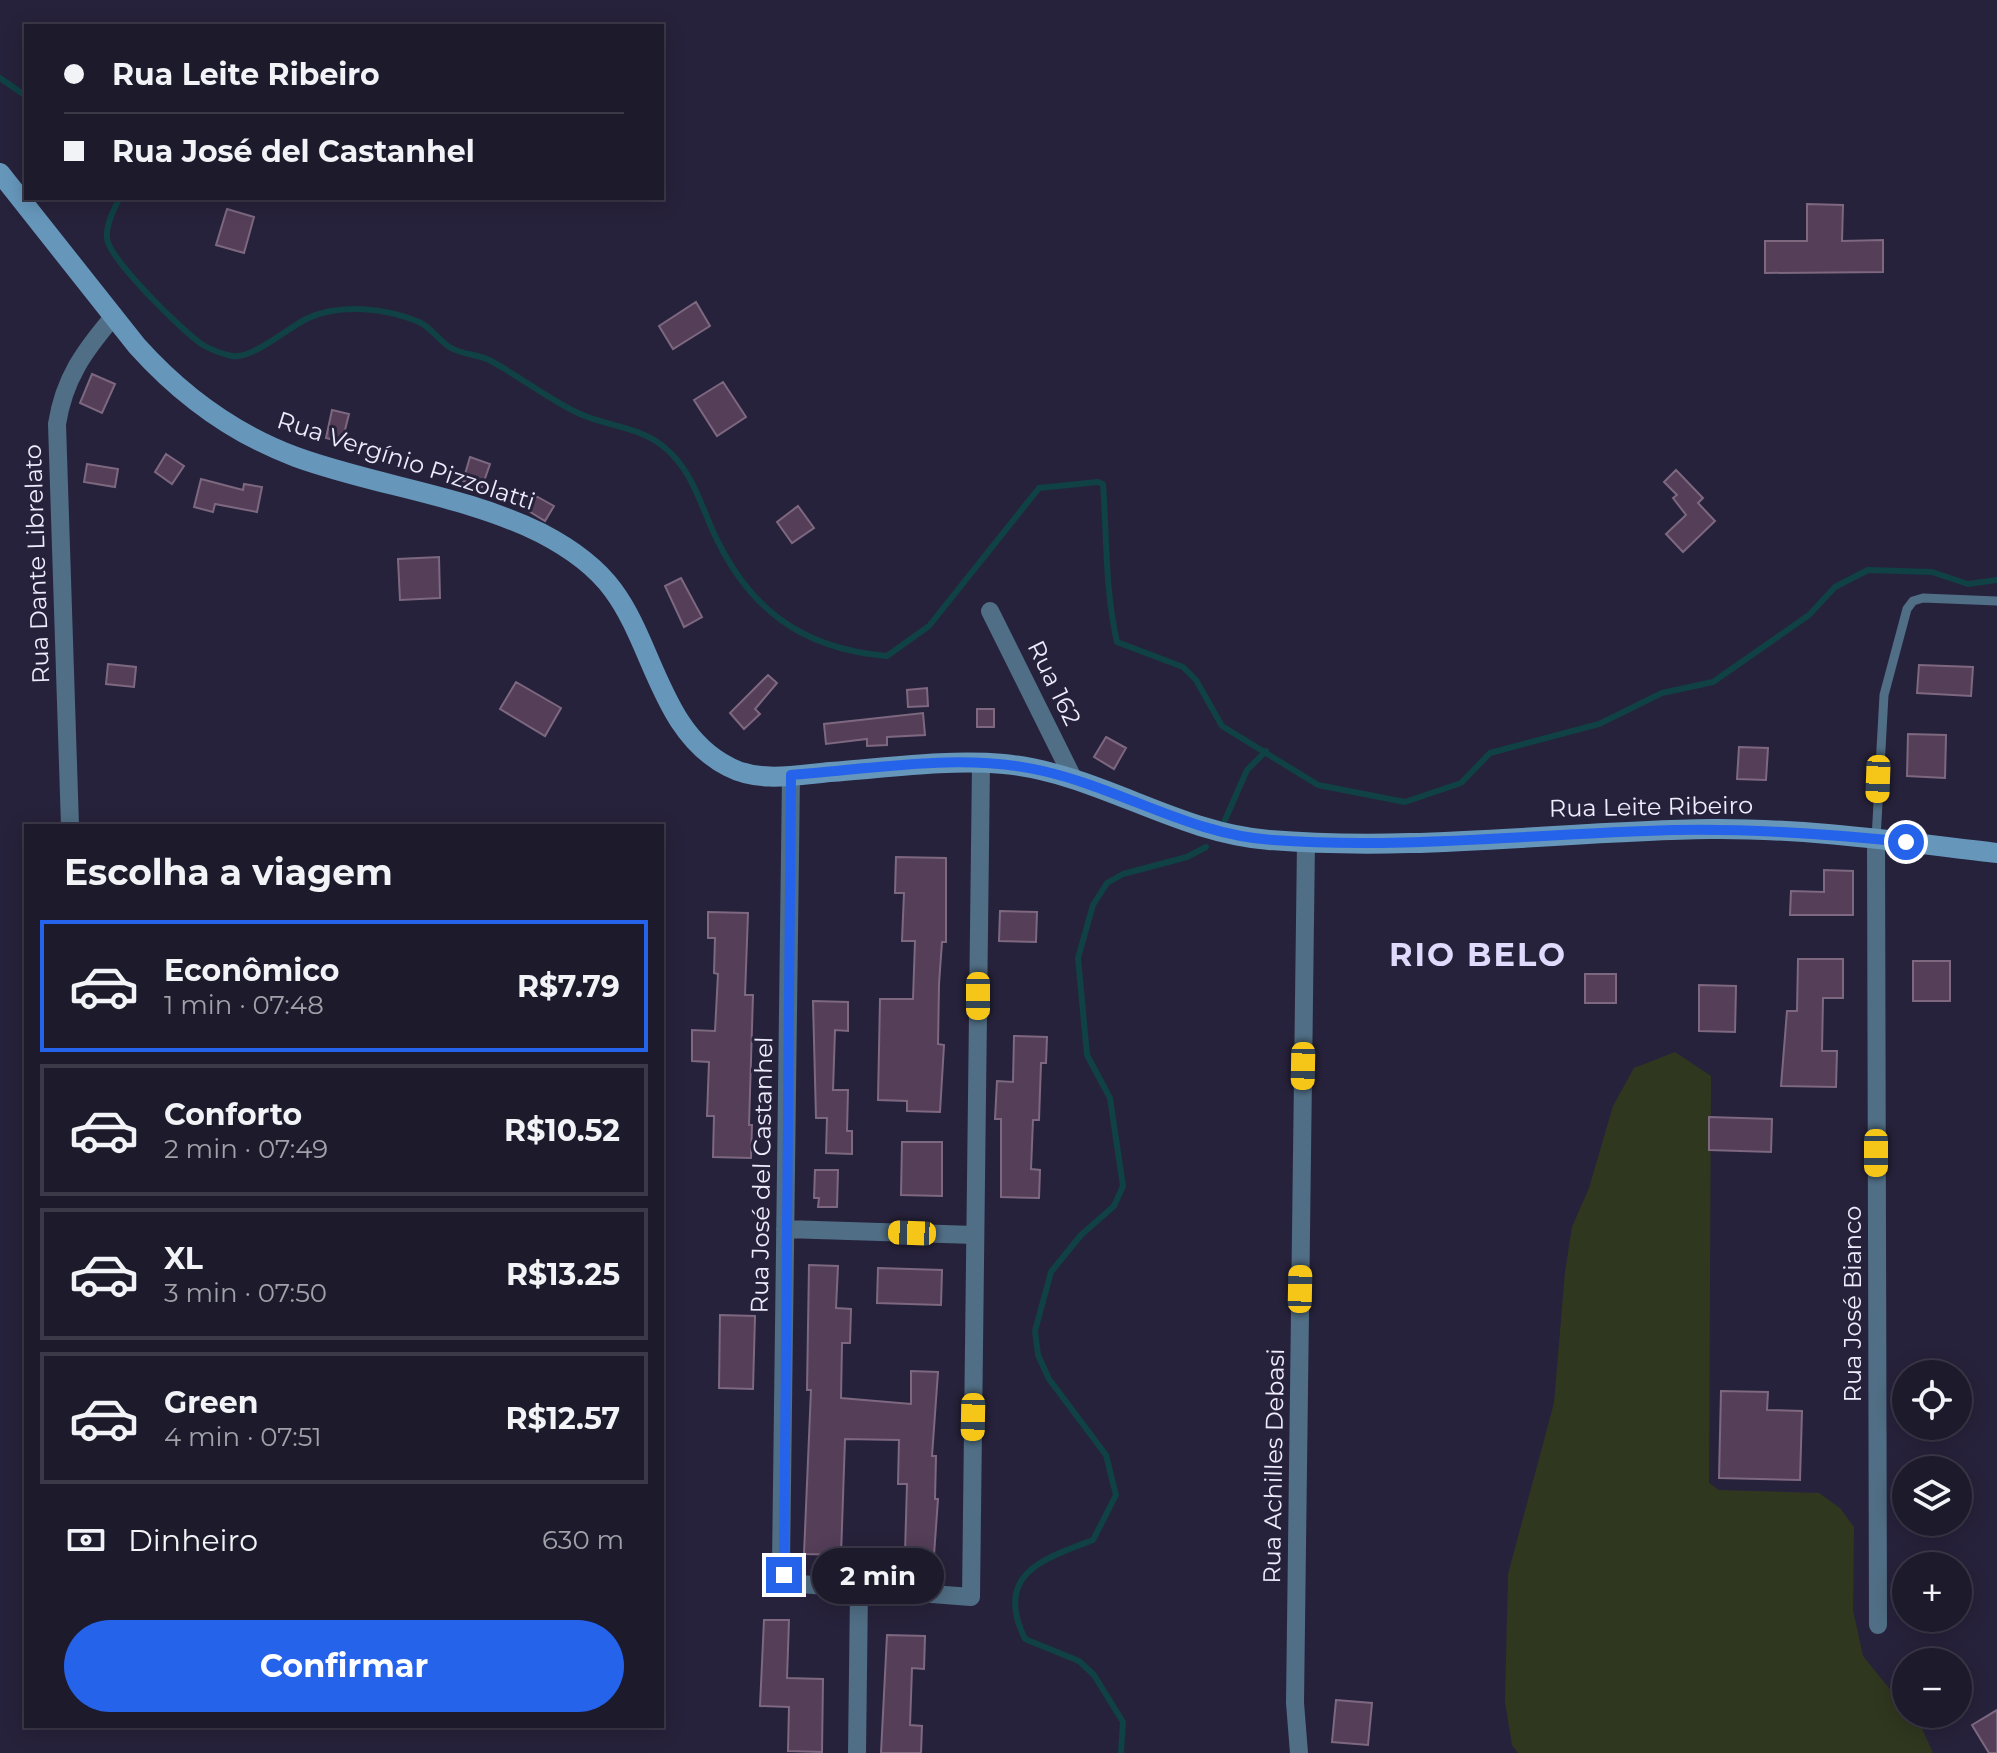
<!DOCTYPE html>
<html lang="pt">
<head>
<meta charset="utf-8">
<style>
	:root { --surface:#1d1a2c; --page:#2a2738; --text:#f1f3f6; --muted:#a0a1a9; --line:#3b3848; --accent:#2563eb }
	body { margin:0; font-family:Montserrat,sans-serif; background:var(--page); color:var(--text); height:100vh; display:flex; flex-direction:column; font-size:30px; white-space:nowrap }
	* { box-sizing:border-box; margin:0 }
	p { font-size:26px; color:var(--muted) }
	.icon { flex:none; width:44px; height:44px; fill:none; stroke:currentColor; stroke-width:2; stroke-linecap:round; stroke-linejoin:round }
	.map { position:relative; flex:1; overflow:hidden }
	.drawer { position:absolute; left:24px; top:824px; width:640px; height:904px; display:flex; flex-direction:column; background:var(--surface); border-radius:0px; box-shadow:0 4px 20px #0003,0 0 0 2px var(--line) }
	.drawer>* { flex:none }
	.banner { position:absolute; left:24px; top:24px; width:640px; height:176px; border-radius:0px; box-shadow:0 4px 20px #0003,0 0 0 2px var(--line); display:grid; align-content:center; height:176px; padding:0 40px; background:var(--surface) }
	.fabs { position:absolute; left:1892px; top:1360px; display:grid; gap:16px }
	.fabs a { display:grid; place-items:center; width:80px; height:80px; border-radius:50%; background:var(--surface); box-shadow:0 4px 20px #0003,0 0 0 2px var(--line); font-size:40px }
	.end { position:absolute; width:36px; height:36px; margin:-18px; border:10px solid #2563eb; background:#fff; box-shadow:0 0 0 4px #fff }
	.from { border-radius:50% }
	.bubble { position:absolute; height:56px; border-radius:28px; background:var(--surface); box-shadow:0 4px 20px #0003,0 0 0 2px var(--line); font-size:26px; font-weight:700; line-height:56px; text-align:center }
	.car { position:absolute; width:24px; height:48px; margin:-24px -12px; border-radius:10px; box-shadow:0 0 6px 2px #0007; background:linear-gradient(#f5c518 24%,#345 0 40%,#f5c518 0 76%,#345 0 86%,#f5c518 0) }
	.banner b { display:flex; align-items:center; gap:28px; height:76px; font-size:30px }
	.banner b+b { border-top:2px solid var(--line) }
	.banner i { width:20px; height:20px; background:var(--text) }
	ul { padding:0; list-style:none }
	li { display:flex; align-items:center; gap:24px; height:132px; margin:0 16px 12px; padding:0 24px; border:4px solid var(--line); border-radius:0px }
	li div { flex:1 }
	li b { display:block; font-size:30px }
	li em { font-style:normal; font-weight:700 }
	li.current { border-color:var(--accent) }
	li>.icon { width:72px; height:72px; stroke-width:1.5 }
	h2 { padding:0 40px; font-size:36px; line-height:96px }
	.pay { display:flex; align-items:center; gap:20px; height:88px; padding:0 40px; font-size:30px }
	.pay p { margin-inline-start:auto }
	.primary-button { display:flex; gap:16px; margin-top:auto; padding:16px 40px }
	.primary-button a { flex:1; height:92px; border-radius:48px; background:var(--accent); color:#fff; font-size:32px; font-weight:700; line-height:92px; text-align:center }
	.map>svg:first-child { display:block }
	.green { fill:#30371f }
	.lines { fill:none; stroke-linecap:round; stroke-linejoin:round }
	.stream { stroke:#0f4145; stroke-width:6 }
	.building { fill:#543e58; stroke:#7d6880; stroke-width:2 }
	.lane { stroke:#506e85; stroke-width:9 }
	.street { stroke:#506e85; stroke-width:18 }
	.secondary { stroke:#6697bb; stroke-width:20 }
	.route { stroke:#2563eb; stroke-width:10 }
	.labels { text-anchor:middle; stroke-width:6; stroke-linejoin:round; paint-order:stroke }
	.street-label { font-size:24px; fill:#edebfc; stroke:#27223b }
	.district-label { font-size:32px; font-weight:bold; letter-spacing:2px; fill:#e0dbfc; stroke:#27223b }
</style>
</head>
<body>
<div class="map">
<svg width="1997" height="1753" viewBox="0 0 1997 1753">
	<rect width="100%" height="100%" fill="#27223b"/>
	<!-- green -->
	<path class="green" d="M1675,1052L1711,1076L1709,1483L1719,1490L1819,1493L1840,1508L1854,1527L1853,1610L1863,1656L1906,1709V1714H1911L1920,1724L1933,1753H1518L1512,1745L1505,1702L1508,1574L1554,1403L1565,1272L1572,1227L1589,1188L1613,1106L1634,1068Z"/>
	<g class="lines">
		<!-- stream -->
		<path class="stream" d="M0,78L26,96
			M120,198C113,210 106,224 107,238C108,258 184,333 203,345C210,349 223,354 232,356C251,360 288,328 306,319C339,303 387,308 419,322C431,327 439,341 451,348C463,355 479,354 491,361C521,377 549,400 580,414C607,426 640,427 664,447C690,468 699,499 712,529C747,608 801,649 887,656L929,626L1039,488L1098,482L1103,484C1107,538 1105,590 1117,642L1183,667L1196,680L1222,726L1318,785L1405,802L1461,783L1490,753L1599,724L1662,693L1713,682L1809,615L1835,587L1868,570L1932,572L1968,584L1997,580
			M1225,820L1247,770L1266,751
			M1121,1753L1123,1722L1094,1675L1079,1661L1025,1639C993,1574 1043,1559 1093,1540L1116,1495L1106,1455L1049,1379L1038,1355L1035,1331L1051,1272L1081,1235L1114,1206L1123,1186L1110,1098L1087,1055L1078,958L1093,905L1107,883L1123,874L1187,857L1206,847"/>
	</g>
	<!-- building -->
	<path class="building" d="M1807,204L1843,205L1842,241L1883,240V272L1765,273V241H1807Z
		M227,209L254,217L244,253L216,245Z
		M696,302L710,326L673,349L659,326Z
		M92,374L115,384L102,413L80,403Z
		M723,382L746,417L717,436L694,400Z
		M332,410L349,414L342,442L326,438Z
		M166,454L184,466L172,484L155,472Z
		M470,457L490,464L482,487L463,481Z
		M87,464L118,469L115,487L84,482Z
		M1676,470L1703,498L1698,503L1715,521L1683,552L1666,534L1686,515L1673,498L1677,495L1664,482Z
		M201,479L243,490L244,484L262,487L257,512L215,504L213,512L194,507Z
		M536,496L554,506L545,521L527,510Z
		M798,506L814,528L792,543L777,522Z
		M439,557L440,598L400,600L398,559Z
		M681,578L702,617L684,627L665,586Z
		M108,664L136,667L134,687L106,684Z
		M1919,665L1973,667L1971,696L1917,693Z
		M768,675L777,683L755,709L760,714L744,729L730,713Z
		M516,682L561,708L545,736L500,709Z
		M927,688L928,706L908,707L907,690Z
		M977,709H994V727H977Z
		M923,713L925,735L887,737V745L867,746V739L826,744L824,724Z
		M1908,734L1946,735L1945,778L1907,776Z
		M1106,737L1126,748L1114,769L1094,757Z
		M1739,747L1768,748L1766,780L1737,779Z
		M896,857L946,858V942H942L939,984L938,1044L944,1045L940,1112L907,1111V1101L878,1100L880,999H913L915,941H902L904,893H895Z
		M1824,870L1853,871V915H1790L1791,891L1824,892Z
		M1000,911L1037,912L1036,942L999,941Z
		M708,912L748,913L745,995H753L749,1125H752L751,1158L713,1157L714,1116H707L709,1062L692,1061V1030L715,1031L718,974L714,973L715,938H708Z
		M1798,959H1843V998H1823L1822,1051H1837L1836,1087L1781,1086L1787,1011H1797Z
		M1913,961H1950V1001H1913Z
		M1585,974H1616V1003H1585Z
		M1699,985L1736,986L1735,1032L1699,1031Z
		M813,1001L848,1002V1031L835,1030L833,1090H848L847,1131H852V1154L826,1153L827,1118H816Z
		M1014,1036L1047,1037L1046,1063H1041L1039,1120H1033L1031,1169L1040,1170L1039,1198L1001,1197V1119H995L997,1081L1013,1082Z
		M1709,1117L1772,1119L1771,1152L1709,1150Z
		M902,1142H942V1196L901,1195Z
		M815,1170H838L837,1207H818L819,1198H814Z
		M809,1265L838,1266L836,1308L851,1309L850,1343H842L841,1398L911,1404V1371L938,1372L932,1456H936L935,1499H938L933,1569H869V1552L905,1553L907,1484H898L899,1440L845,1439L841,1555L804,1554L811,1390H807Z
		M878,1268L942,1270L941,1305L877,1303Z
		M720,1315L755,1316L753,1389L719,1388Z
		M1721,1391L1768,1392L1767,1410L1802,1411L1800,1480L1719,1478Z
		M764,1620H789L787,1678L823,1679L822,1752L788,1751L789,1707L760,1706Z
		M887,1635L925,1636L924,1669L912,1668L910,1725L922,1726L921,1753H881Z
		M1336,1700L1372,1703L1368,1745L1332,1742Z
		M1997,1710V1753H1989L1972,1725Z"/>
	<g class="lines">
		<!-- lane -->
		<path class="lane" d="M1876,839L1884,695L1907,609L1913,601L1923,598L1997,601"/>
		<!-- street -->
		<path class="street" d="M990,611L1073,778
			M791,775L781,1564L784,1575L800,1584L971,1597L981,763
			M70,826L57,424C64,379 84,351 114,316
			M1876,839L1878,1625
			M785,1229L975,1235
			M857,1753L859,1589
			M1299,1753L1295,1703L1306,842"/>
		<!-- secondary -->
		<path class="secondary" d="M0,173L137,346C181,395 234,434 296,457C376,486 464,495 541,533C568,547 594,564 613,590C654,645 661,733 729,767C759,783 797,775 830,772C887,768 946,759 1004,764C1098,773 1176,833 1269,840C1416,852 1564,831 1710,829C1806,828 1902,842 1997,853"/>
	</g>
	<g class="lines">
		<!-- route -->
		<path class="route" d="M784,1575L791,775C873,769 962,752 1043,771C1122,789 1191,835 1273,840C1398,849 1523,835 1647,831C1734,827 1820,833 1906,842"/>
	</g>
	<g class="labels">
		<!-- street labels -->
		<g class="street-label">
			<text transform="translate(406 461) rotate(18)" y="8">Rua Vergínio Pizzolatti</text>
			<text transform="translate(37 564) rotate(-92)" y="8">Rua Dante Librelato</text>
			<text transform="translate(1054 683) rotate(64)" y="8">Rua 162</text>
			<text transform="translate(1651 807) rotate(-1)" y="8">Rua Leite Ribeiro</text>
			<text transform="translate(762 1175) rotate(-89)" y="8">Rua José del Castanhel</text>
			<text transform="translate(1853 1304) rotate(-90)" y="8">Rua José Bianco</text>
			<text transform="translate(1274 1466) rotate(-89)" y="8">Rua Achilles Debasi</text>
		</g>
		<!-- district labels -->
		<g class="district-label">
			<text x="1478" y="966">RIO BELO</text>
		</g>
	</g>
</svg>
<div class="fabs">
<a><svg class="icon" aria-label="locate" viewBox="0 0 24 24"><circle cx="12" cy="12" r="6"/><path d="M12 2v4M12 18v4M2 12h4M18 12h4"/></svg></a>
<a><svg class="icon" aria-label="layers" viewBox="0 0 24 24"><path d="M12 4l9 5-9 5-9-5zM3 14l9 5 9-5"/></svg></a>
<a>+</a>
<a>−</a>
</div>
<i class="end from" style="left:1906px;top:842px"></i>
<i class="end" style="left:784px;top:1575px"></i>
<div class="bubble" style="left:812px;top:1548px;width:132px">2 min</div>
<i class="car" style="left:1878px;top:779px;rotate:182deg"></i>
<i class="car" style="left:978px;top:996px;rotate:180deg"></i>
<i class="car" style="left:1303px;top:1066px;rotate:181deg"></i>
<i class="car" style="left:1876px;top:1153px;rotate:180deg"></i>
<i class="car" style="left:912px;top:1233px;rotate:272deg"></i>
<i class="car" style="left:1300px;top:1289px;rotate:1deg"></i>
<i class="car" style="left:973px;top:1417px;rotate:181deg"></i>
<div class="banner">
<b><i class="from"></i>Rua Leite Ribeiro</b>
<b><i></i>Rua José del Castanhel</b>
</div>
<section class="drawer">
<h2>Escolha a viagem</h2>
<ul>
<li class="current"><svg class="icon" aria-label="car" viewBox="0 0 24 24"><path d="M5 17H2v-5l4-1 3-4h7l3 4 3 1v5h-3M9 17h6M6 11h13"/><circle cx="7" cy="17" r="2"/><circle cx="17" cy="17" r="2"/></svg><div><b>Econômico</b><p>1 min · 07:48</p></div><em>R$7.79</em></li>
<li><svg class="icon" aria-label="car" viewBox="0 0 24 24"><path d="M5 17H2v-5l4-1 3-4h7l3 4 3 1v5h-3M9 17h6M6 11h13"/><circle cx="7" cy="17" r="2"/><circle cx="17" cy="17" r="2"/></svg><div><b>Conforto</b><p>2 min · 07:49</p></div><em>R$10.52</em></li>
<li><svg class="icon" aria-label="car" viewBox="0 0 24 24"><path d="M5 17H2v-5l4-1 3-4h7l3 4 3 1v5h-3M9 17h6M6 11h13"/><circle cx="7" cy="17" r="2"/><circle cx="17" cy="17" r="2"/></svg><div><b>XL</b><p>3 min · 07:50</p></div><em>R$13.25</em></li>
<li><svg class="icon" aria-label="car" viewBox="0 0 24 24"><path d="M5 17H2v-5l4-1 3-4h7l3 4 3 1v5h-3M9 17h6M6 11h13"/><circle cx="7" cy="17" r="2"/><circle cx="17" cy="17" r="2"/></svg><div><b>Green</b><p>4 min · 07:51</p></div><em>R$12.57</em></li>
</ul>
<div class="pay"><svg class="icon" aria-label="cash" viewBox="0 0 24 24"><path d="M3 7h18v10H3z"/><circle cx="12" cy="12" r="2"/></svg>Dinheiro<p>630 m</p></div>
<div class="primary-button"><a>Confirmar</a></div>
</section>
</div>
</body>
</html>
